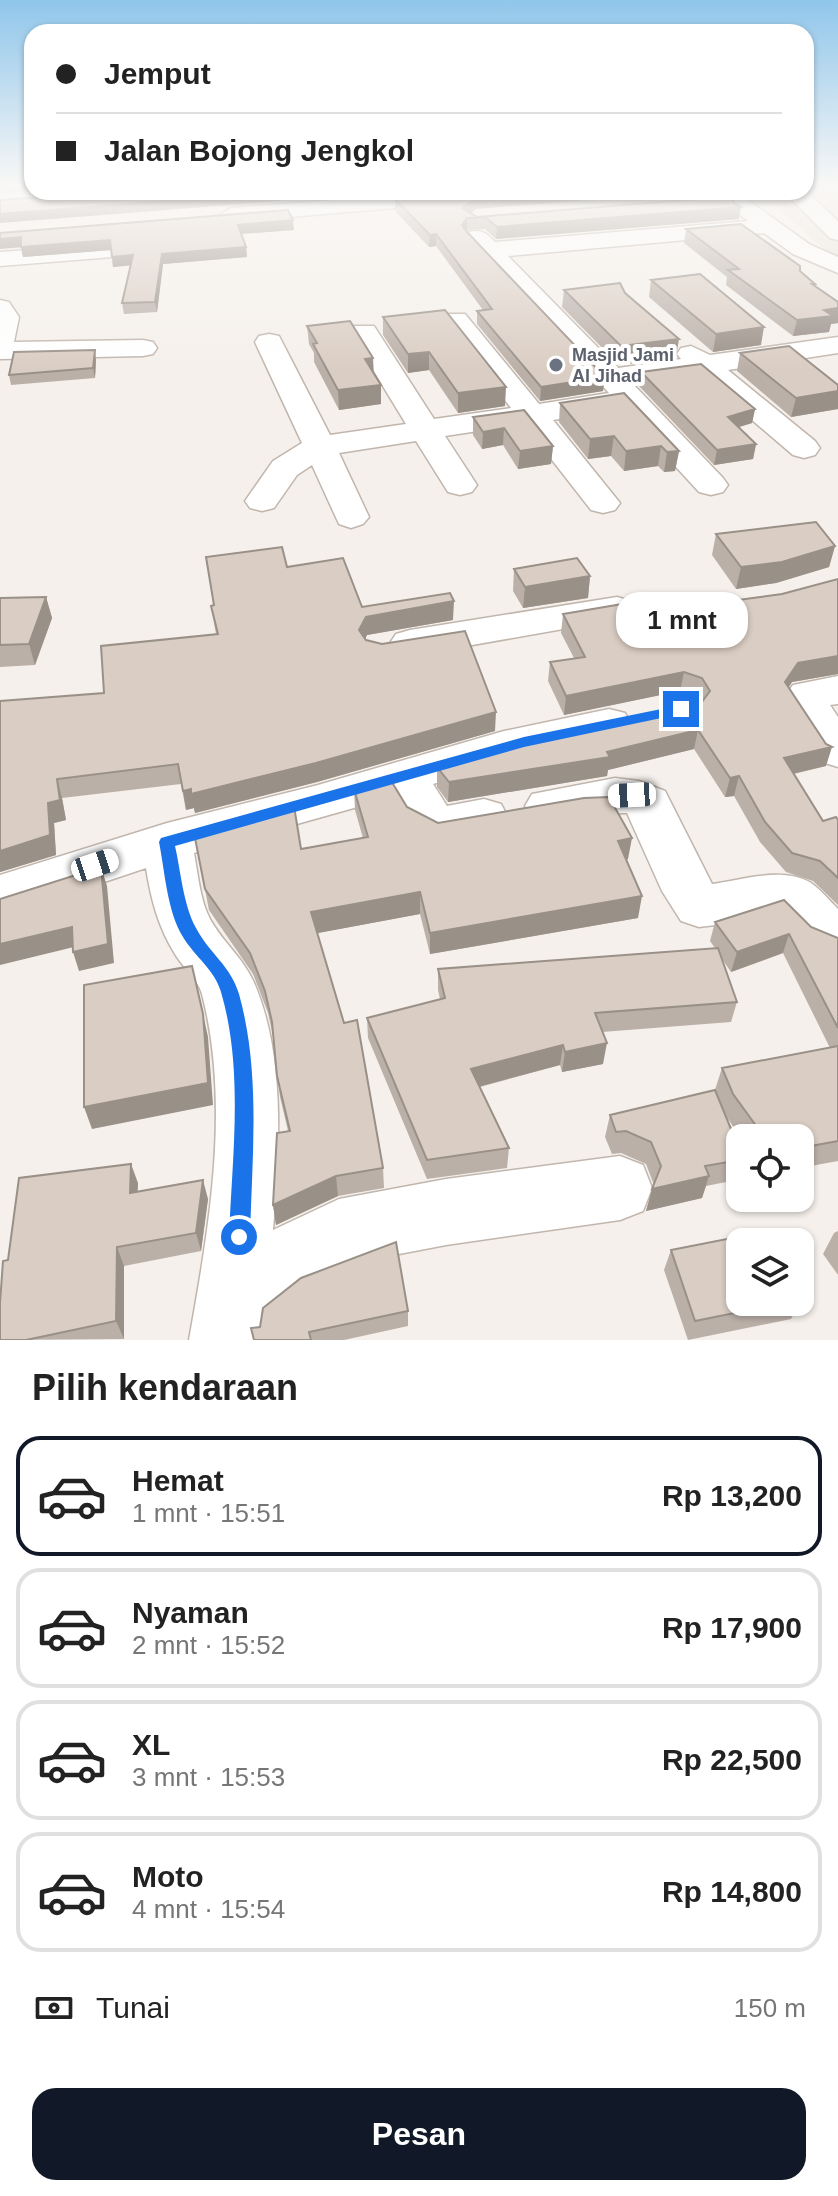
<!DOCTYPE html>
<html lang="id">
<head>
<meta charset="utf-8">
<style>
	:root { --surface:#fff; --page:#f6f6f6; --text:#222; --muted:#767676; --line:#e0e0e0; --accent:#111827 }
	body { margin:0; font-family:Helvetica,sans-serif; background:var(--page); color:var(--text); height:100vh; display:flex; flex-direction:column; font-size:30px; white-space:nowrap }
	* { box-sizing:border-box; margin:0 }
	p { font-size:26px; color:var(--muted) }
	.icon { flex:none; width:44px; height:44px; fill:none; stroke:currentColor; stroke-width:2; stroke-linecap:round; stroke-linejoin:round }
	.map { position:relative; height:1340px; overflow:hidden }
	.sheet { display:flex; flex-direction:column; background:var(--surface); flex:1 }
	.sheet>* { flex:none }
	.hud { position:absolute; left:24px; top:24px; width:790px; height:176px; border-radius:24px; box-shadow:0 2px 6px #0004; display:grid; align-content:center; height:176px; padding:0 32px; background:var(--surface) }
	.tools { position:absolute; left:726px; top:1124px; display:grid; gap:16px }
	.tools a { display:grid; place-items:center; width:88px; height:88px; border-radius:16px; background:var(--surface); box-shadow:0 2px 6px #0004; font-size:40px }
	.end { position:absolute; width:36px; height:36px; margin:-18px; border:10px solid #1a73e8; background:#fff; box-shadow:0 0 0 4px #fff }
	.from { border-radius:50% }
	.bubble { position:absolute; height:56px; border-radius:24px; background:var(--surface); box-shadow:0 2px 6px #0004; font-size:26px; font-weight:800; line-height:56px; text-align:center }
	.car { position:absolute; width:24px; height:48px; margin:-24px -12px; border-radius:10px; box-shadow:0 0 6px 2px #0007; background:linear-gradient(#fff 24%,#345 0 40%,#fff 0 76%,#345 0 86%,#fff 0) }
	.hud b { display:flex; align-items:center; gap:28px; height:76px; font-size:30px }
	.hud b+b { border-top:2px solid var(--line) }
	.hud i { width:20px; height:20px; background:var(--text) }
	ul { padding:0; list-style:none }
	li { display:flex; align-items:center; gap:24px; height:120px; margin:0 16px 12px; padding:0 16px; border:4px solid var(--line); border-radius:24px }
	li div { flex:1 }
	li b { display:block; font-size:30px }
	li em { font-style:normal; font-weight:800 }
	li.current { border-color:var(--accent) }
	li>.icon { width:72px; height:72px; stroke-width:1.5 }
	h2 { padding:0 32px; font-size:36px; line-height:96px }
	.pay { display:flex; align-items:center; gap:20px; height:88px; padding:0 32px; font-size:30px }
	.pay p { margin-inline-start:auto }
	.primary-button { display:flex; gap:16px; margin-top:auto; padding:16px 32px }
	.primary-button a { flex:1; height:92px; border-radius:24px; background:var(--accent); color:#fff; font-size:32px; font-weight:800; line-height:92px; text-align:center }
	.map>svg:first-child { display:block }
	.residential { fill:#e9e1d9 }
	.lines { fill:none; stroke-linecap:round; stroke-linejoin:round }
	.street-casing { stroke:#c1b6ad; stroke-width:3 }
	.street { fill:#fff; fill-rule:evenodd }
	.wall { fill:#bbb0a8 }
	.shaded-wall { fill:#999088 }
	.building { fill:#dacdc3; stroke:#999088; stroke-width:2 }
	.route { fill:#1a73e8 }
	.worship-dot { fill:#6b7280; stroke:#fff; stroke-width:3 }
	.labels { text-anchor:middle; stroke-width:8; stroke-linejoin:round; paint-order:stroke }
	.far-worship-label { font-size:18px; font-weight:bold; fill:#5b616d; stroke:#fff; text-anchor:start }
</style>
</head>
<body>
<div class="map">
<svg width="838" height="1340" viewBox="0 0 838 1340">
	<rect width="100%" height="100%" fill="#f5f0eb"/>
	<!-- residential -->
	<path class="residential" d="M806,184H838V255H831L759,192H806Z"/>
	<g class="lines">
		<defs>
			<path id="street" d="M32,191V192H124L113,198L0,206V194Z
				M806,191L838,221V240L830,238L784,192Z
				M434,192H524L513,198L231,222L220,215L231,208Z
				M712,192H737L809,244L838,257V273L793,254L764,233L508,256L618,368L681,359L677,354L681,348L691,346L710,355L838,337V353L728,370L815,441L820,448L815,455L804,458L793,455L698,374L633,384L723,478L728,485L723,492L711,495L699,492L623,409L553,420L620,503L615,510L603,513L591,510L524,424L445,436L477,485L472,492L460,495L448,492L416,441L339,453L369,517L363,524L351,528L339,524L312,465L297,475L274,508L262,511L250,508L245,501L273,461L302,443L255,342L259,336L269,334L279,336L330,435L406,424L350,332L354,326H374L434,419L511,408L443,320L447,314H465L539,404L609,393L465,237L469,232C482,229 486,233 495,242L748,221Z
				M167,240L175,242L179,247L175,252L0,266V252Z
				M0,300L9,302L19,317L14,342L143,340L153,342L157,348L153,354L143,356L0,359Z
				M617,597L631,601L637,609L631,617L410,656L396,652L390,643L396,634L410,630Z
				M838,676V704L830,705L838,717V767L822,762L782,700L793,685Z
				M609,709L625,713L631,724L625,735L507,762L433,784L447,806L484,799L501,804L508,817L501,830C468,840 448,844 414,834L393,797L194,853C198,874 200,900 210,919C223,943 244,958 255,985C286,1059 279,1152 273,1230L339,1199L446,1179L620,1156L643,1165L652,1188L643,1211L620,1220L446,1245L347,1264L317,1280L263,1322L261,1340H189C209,1228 231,1106 202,994C198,979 183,968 175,954C158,927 151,899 146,868L0,917V875L167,823L318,785L504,731Z
				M615,778L639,781L665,791L712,884C742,880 783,866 811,883C821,890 829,900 838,909V958L805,944L779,917L699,927L681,921L662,891L627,813C595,812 562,828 532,818L525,806L532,794Z"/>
		</defs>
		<!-- street casing -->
		<use href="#street" class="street-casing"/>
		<!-- street -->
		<use href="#street" class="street"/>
	</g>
	<!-- wall -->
	<path class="wall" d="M0,184H32V190L0,191Z
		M395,199L476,209L470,213L477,217L739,219L496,239L485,229L467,230L603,391L540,401L477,324V311L483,310L436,246L429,247L395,211Z
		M686,229L800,271L815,284L814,286L838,302V323L831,324L829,332L793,336L726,285L727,277L684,243Z
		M294,230L241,234L246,247L247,257L163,264L157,312L124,314L122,303L131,265L113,267L111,250L23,257L21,247L0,233Z
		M651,280L761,345L713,352L649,297Z
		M564,290L625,293L676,357L619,365L562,307Z
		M383,317L505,406L458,413L429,370L408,373L383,335Z
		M307,326L374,373L381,385V404L339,410L314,362V353L309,344Z
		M740,353L838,385V409L791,417L737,371Z
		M96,360L95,378L11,385L9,375Z
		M641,372L755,409L752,423L739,427L756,444L753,459L714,465L639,386Z
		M560,403L679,451L675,471L664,472L658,466L624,471L611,456L588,459L559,422Z
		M473,417L553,446L551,464L518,469L503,445L482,449L473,435Z
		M716,534L835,546L829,567L776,583L736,589L712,555Z
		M287,567L362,607L453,620L367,635L365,639L495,731L317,782L195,813L194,808L186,810L181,784L62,798L66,820L54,823L56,855L0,872L104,693L216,634L211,606Z
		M514,569L590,576L588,598L523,608L513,591Z
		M838,579V674L792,682L788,688L826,766L794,774L823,821L838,820V905L813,881L786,872L760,842L734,796L725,797L694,749L608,770L607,776L448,802L437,787V767L701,702L698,697L680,691L564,715L548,681L550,662L574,658L561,633L563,614L738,600L782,594Z
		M46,597L52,618L35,665L0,667V598Z
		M354,789L407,807L438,823L628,859L626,860L638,918L430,954L420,914L317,933L383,1168L384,1188L338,1196L276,1225L273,1205L288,1131L280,1097L273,1036L268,1013L253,974L209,910L194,833L301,849L363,838L355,810Z
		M715,922L811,927L838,938V1161L800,1168V1138H741L726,1116L715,1090L722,1068L830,1048L783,953L731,972L722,959L737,1002L731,1022L602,1032L603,1064L562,1072L560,1065L480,1087L509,1148L507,1168L427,1179L368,1038L367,1018L440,999L438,990V969L715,948L710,941Z
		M610,1115L740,1151V1168L736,1180L706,1186L702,1198L646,1211L654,1185L646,1164L621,1153L612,1154L605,1137Z
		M138,1183L137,1191L208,1199L201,1251L124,1266V1339L0,1340L8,1260Z
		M838,1231V1275L823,1254L834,1233Z
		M671,1250L740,1302H800V1295L802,1299L791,1319L688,1340L664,1270Z
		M408,1311V1326L344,1340H254Z"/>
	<!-- shaded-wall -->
	<path class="shaded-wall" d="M280,192L281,201L0,223V214Z
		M549,192H687L476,209L462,220V208L476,198Z
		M741,207L739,219L496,239L497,227Z
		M467,218V230L462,237V225Z
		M293,220L294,230L239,234L238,225Z
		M436,234V246L429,247L430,235Z
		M21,237L23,247L0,249V239Z
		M110,240L112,250L23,257L21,247Z
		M246,247L247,257L163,264L157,312L155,302L162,254Z
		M133,255L135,265L113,267L112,257Z
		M838,308V323L831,324L829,332L793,336L797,320L824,310Z
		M764,327L761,345L713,352L716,334Z
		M679,339L676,357L619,365L621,346Z
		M95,350L96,360L95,378L93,368Z
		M429,352V370L408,373V354Z
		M373,358L374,377L365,359Z
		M605,377L603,391L540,401L541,387Z
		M381,385V404L339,410L338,390Z
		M506,387L505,406L458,413V393Z
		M838,391V409L791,417L796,398Z
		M755,409L752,423L726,431L728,417Z
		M504,428L503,445L482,449L483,432Z
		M614,436L611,456L588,459L590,439Z
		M756,444L753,459L714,465L717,450Z
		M553,446L551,464L518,469L520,451Z
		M661,446L658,466L624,471L626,451Z
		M679,451L675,471L664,472L667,452Z
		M835,546L829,567L776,583L736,589L741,567Z
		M590,576L588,598L523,608L525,587Z
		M46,597L52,618L35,665L29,644Z
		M454,601L453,620L367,635L360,649L359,630L366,617Z
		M838,656V674L792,682L779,702L785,682L798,663Z
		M684,672L680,691L564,715L566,696Z
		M496,712L495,731L317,782L195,813L194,808L186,810L183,791Z
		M698,730L694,749L608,770L607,776L448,802L449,782L607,752Z
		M832,747L826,766L778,777L784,758Z
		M739,776L734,796L725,797L730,778Z
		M57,779L62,798L66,820L54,823L56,855L0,872V851L48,803Z
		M632,838L628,859L614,862L618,841Z
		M101,867L107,886L114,963L79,971L73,952Z
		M420,892V914L313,934L311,912Z
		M642,896L638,918L430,954V933Z
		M72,927L78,946L0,965V944Z
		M789,934L783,953L731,972L737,952Z
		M203,1014L208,1037L213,1105L92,1129L84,1107Z
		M607,1043L603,1064L562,1072L565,1052Z
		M563,1045L560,1065L470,1089L471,1069Z
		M131,1164L138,1183L137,1212L130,1193Z
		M336,1176L338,1196L276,1225L273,1205Z
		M709,1176L702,1198L646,1211L652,1189Z
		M203,1180L208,1199L201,1251L196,1233Z
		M117,1247L124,1266V1339L116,1321Z"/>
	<!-- building -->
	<path class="building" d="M110,192L114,199L147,198L149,192H155L170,196L219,192H280L0,214V200Z
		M487,192H549L476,198L462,208L477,217L733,196L734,203L741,207L497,227L485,217L467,218L462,225L467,232L605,377L541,387L477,311L492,309L436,234L430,235L395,199Z
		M288,210L293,220L238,225L246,247L162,254L155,302L122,303L133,255L112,257L110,240L21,247V237L0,239V233Z
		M741,224L800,266V271L815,284H812L838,302V308L824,310L833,316L797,320L728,270L739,269L686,229Z
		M700,274L764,327L716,334L651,280Z
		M620,283L625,293L679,339L621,346L564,290Z
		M445,310L506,387L458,393L429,352L408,354L383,317Z
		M350,321L373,358L365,359L381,385L338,390L313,344L317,343L307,326Z
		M789,346L838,385V391L796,398L740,353Z
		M95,350L93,368L9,375L14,352Z
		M701,364L755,409L728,417L756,444L717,450L641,372Z
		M624,393L679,451L667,452L661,446L626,451L614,436L590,439L560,403Z
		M524,410L553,446L520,451L504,428L483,432L473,417Z
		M816,522L835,546L782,562L741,567L716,534Z
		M282,547L287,567L343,558L362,607L450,593L454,601L366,617L359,630L366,640L382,644L465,631L496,712L316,763L191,794V789L183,791L178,764L57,779L60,800L48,803L50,835L0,851V701L104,693L101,646L218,634L211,606L214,605L206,557Z
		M577,558L590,576L525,587L514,569Z
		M838,579V656L798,663L785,682L826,744L832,747L784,758L823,821L836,817L838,820V878L820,861L792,853L765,822L739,776L730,778L698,730L607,752L610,757L449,782L437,767L509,745L701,703L710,691L702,678L684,672L566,696L550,662L585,657L563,614L628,603L704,596L738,600L782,594Z
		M46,597L29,644L0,645V598Z
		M390,779L407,807L438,823L584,798L609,797L632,838L618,841L642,896L430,933L420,892L311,912L344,1023L357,1020L383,1168L336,1176L273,1205L277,1133L290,1131L277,1076L272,1022L265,991L250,953L205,889L194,833L294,806L301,849L368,837L354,789Z
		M101,867L108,944L73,952L72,927L0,944V899Z
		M784,900L811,927L838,938V1028L789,934L737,952L715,922Z
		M718,948L737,1002L595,1013L607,1043L565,1052L563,1045L471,1069L509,1148L427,1160L367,1018L445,998L438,969Z
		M192,966L203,1014L208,1083L84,1107V985Z
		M838,1046V1141L800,1148V1138H765L733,1094L722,1068Z
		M715,1090L740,1151V1160L705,1166L709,1176L652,1189L661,1166L651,1142L626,1131L616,1132L610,1115Z
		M131,1164L130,1193L203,1180L196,1233L117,1247L116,1321L26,1340H0V1303L3,1261L8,1260L19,1178Z
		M773,1230L778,1242H740V1302H788L695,1321L671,1250Z
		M396,1242L408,1311L309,1332L311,1340H254L251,1328L260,1327L263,1308L301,1278Z"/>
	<!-- sky -->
	<linearGradient id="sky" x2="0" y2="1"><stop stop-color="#8fc6eb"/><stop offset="0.5" stop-color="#faf8f6"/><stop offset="1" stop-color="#faf8f6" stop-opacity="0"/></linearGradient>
	<rect width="838" height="371" fill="url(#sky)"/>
	<!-- route -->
	<path class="route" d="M681,705L685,706V713L524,747L175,846C181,872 183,904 196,928C209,953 231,966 239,994C261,1073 252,1157 250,1237L247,1245L239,1248L232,1245L229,1237C232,1158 244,1070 221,992C215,970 195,957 183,937C167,911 165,872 159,842L161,838L524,737Z"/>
	<!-- markers -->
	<circle class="worship-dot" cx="556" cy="365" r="8"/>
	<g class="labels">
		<!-- far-worship labels -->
		<g class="far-worship-label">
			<text x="572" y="361">Masjid Jami<tspan x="572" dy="21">Al Jihad</tspan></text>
		</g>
	</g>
</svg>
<div class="tools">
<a><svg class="icon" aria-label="locate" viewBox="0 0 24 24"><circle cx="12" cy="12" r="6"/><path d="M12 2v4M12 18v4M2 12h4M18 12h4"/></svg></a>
<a><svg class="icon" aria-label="layers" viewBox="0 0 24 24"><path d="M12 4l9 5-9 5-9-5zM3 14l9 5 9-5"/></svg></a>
</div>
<i class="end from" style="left:239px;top:1237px"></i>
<i class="end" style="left:681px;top:709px"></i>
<div class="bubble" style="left:616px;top:592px;width:132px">1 mnt</div>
<i class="car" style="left:632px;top:795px;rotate:267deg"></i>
<i class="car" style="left:95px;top:865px;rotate:72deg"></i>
<div class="hud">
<b><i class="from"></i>Jemput</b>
<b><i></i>Jalan Bojong Jengkol</b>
</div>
</div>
<section class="sheet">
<h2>Pilih kendaraan</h2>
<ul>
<li class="current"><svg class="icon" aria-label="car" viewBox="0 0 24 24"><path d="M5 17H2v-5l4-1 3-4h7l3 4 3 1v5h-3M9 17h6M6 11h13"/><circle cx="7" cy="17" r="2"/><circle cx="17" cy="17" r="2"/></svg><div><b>Hemat</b><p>1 mnt · 15:51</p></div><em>Rp 13,200</em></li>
<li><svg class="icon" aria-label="car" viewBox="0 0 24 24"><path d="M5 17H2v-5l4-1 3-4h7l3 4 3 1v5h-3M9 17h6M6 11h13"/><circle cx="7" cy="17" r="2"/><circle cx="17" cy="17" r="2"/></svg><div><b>Nyaman</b><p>2 mnt · 15:52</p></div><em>Rp 17,900</em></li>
<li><svg class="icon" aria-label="car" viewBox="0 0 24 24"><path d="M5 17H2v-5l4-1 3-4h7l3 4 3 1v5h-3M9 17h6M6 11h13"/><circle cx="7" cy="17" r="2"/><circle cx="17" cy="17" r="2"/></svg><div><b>XL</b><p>3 mnt · 15:53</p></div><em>Rp 22,500</em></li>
<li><svg class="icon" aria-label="car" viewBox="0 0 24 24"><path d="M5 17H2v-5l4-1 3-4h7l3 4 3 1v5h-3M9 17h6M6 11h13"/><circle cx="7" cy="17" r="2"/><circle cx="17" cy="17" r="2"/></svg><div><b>Moto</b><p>4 mnt · 15:54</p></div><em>Rp 14,800</em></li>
</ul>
<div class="pay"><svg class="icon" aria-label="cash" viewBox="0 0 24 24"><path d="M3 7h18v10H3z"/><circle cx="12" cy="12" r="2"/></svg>Tunai<p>150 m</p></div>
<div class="primary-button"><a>Pesan</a></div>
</section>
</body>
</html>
